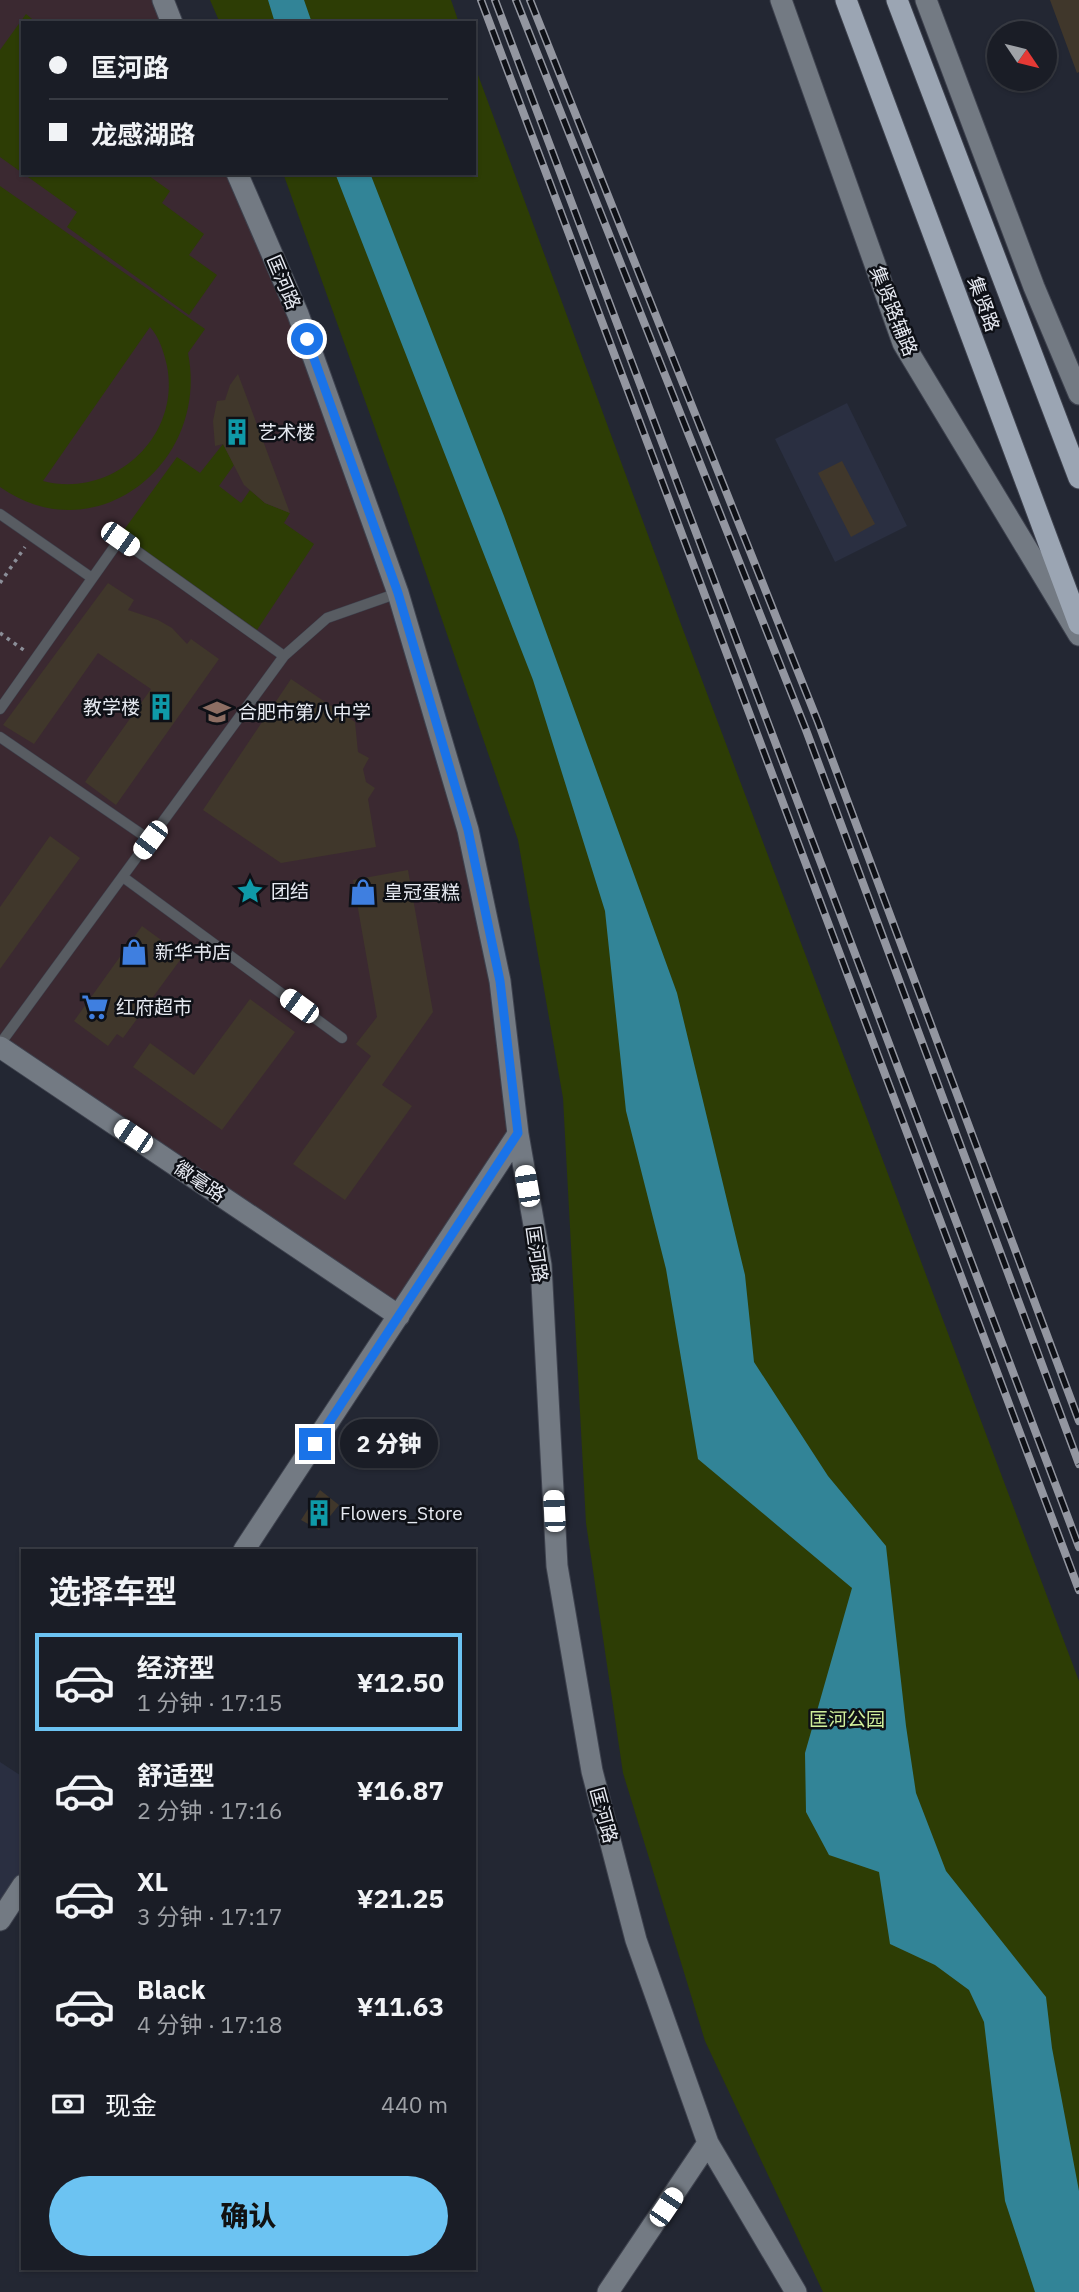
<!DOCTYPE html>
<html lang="zh">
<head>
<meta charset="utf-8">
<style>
	:root { --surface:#1a1d26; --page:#272a32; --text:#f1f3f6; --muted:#9fa2a7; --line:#383b43; --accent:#6cc3f2 }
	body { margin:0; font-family:"IBM Plex Sans","Noto Sans SC",sans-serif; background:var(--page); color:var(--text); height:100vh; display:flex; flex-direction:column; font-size:26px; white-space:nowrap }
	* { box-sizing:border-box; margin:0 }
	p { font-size:23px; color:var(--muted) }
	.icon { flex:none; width:38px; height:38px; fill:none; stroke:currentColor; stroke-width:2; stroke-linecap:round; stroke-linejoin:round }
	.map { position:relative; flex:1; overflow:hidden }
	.details { position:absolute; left:21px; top:1549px; width:455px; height:721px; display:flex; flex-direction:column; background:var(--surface); border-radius:0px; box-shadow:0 2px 5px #0004,0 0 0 2px var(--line) }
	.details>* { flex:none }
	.hud { position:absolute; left:21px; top:21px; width:455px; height:154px; border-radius:0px; box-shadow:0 2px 5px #0004,0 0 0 2px var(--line); display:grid; align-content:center; height:154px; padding:0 28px; background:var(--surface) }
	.needle { width:46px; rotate:125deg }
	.buttons { position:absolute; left:987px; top:21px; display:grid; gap:14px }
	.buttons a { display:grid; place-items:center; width:70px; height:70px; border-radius:50%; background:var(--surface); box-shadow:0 2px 5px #0004,0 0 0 2px var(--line); font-size:35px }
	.end { position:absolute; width:32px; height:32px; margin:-16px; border:9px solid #1a73e8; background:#fff; box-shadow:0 0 0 4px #fff }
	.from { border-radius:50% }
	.bubble { position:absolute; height:49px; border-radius:24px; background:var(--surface); box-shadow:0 2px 5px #0004,0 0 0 2px var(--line); font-size:23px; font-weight:800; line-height:49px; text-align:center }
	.car { position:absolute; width:21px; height:42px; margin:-21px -10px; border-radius:9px; box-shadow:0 0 5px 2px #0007; background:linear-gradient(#fff 24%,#345 0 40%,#fff 0 76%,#345 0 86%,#fff 0) }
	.hud b { display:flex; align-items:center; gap:24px; height:66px; font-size:26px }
	.hud b+b { border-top:2px solid var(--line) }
	.hud i { width:18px; height:18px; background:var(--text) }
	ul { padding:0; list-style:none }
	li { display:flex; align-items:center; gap:21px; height:98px; margin:0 14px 10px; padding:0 14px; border:4px solid transparent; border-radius:0px }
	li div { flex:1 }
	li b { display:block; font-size:26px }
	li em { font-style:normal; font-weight:800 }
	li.on { border-color:var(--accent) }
	li>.icon { width:63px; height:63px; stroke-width:1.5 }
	h2 { padding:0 28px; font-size:32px; line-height:84px }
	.pay { display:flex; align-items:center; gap:18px; height:77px; padding:0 28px; font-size:26px }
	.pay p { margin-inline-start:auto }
	.cta { display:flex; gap:14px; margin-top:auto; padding:14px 28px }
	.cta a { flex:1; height:80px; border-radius:42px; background:var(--accent); color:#111; font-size:28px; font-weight:800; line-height:80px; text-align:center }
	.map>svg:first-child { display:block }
	.built { fill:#2a2f41 }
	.education { fill:#3b2931 }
	.green { fill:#2d3d05; fill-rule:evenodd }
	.water { fill:#328497 }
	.building { fill:#40372b }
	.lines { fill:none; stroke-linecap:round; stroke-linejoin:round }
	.lane-casing { stroke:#3e424e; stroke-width:11 }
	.secondary-casing { stroke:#3e424e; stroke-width:23 }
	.highway-casing { stroke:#3e424e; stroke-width:23 }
	.path { stroke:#8b8e98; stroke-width:3.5; stroke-dasharray:3.5 5; stroke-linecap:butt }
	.lane { stroke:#585c62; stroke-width:10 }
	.secondary { stroke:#737a83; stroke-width:21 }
	.highway { stroke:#9ba5b3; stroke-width:21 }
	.rail-casing { stroke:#9396a0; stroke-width:8 }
	.rail { stroke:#0e1016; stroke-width:5; stroke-dasharray:16; stroke-linecap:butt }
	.route { stroke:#1a73e8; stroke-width:9 }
	.labels { text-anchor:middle; stroke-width:5; stroke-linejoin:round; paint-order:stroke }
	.street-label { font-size:19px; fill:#e6e9f1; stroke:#0e1016 }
	.poi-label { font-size:19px; fill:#e6e9f1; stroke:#0e1016; text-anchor:start }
	.park-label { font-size:19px; fill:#d1f09c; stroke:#0e1016 }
</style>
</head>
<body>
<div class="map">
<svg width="1079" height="2292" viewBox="0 0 1079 2292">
	<rect width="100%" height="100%" fill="#232733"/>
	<!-- built -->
	<path class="built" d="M847,403L907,526L835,562L775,439Z
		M0,1762L23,1777V1885L0,1920Z"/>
	<!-- education -->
	<path class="education" d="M0,0H163L172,23H23V173H237L298,314L468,830L518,1134L399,1316L0,1047Z"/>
	<!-- green -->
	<path class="green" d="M210,0H451L459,23H220Z
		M26,14L37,23H23V173H145L170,191L162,203L204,234L189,255L217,275L189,315L67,227L77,212L0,157V50Z
		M474,64L682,627L1079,1681V2292H823L705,2041L623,1773L586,1523L563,1098L518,840L399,495L283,173H474Z
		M0,186L205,329L188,353C210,464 95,554 0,487ZM150,327C159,337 164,352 167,366C181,438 112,499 43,481Z
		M223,444L234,465L219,486L241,503L250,490L265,503L290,513L284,523L314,544L257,630L121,534L177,457L200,473Z"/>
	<!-- water -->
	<path class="water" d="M268,0H304L312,23H275Z
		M335,173H370L504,516L677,993L745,1275L754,1362L828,1476L886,1546L906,1726L916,1793L946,1871L1046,1997L1052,2048L1079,2191V2292H1035L1005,2201L984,2022L969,1990L935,1965L890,1944L879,1872L829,1855L806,1812L805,1753L852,1588L698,1459L666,1269L626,1111L605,911L533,680Z"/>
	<!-- building -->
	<path class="building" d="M1050,0H1079V72L1077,73Z
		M238,374L290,513L265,503L244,485L223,444L215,446L213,421L217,401L225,400L230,385Z
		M842,461L875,524L851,537L818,473Z
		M108,583L134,600L128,610L158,620L172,628L187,644L191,639L219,659L116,805L85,782L151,689L98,653L34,744L3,725Z
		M291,679L355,722L358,752L369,758L363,769L366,782L375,788L368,799L376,847L281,863L203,810Z
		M50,836L80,858L0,969V907Z
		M408,870L433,1012L382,1085L412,1106L345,1200L293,1164L371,1056L356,1044L377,1017L353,880Z
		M142,926L183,956L123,1038L117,1034L108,1046L74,1021Z
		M250,999L295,1032L222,1130L133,1067L150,1043L194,1075Z
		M320,1490L339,1505L319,1530L301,1520Z"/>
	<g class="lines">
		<defs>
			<path id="lane" d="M0,514L92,578
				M0,709L120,539L284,656
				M0,737L150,840
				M123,877L342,1038
				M0,1044L284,656L327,618L398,593"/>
			<path id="secondary" d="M163,0L172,23
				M781,0L903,343L1079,635
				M926,0L1034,287L1079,394
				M237,173L298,314L398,593L468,830L500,981L518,1134L541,1265L557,1566L592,1771L636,1940L708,2143L796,2292
				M0,1047L399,1316
				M244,1550L518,1134
				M0,1920L23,1885
				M608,2292L708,2143"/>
			<path id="highway" d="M846,0L1079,624
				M897,0L1079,478"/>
		</defs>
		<!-- lane casing -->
		<use href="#lane" class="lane-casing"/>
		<!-- secondary casing -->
		<use href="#secondary" class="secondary-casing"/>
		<!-- highway casing -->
		<use href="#highway" class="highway-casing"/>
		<!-- path -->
		<path class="path" d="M0,583L25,547
			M0,633L25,651"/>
		<!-- lane -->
		<use href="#lane" class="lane"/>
		<!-- secondary -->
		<use href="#secondary" class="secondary"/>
		<!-- highway -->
		<use href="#highway" class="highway"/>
		<defs>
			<path id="rail" d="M481,0L1079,1590
				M495,0L1079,1547
				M516,0L806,730L1079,1464
				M530,0L818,722L1079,1421"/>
		</defs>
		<!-- rail casing -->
		<use href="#rail" class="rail-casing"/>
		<!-- rail -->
		<use href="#rail" class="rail"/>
	</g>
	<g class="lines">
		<!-- route -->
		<path class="route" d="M307,339L398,593L468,830L500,981L518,1133L315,1444"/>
	</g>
	<!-- icons -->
	<defs>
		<symbol id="building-bare" viewBox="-9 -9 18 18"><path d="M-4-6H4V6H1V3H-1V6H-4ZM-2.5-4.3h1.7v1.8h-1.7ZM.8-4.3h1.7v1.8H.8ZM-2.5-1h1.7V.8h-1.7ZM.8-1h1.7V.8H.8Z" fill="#0f9aa8" stroke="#0e1016" stroke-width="2.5" paint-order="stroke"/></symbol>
		<symbol id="school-bare" viewBox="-9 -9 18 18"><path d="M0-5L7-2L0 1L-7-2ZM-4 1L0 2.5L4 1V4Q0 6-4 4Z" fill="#8d6e63" stroke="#0e1016" stroke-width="2.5" paint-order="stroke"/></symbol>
		<symbol id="sight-bare" viewBox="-9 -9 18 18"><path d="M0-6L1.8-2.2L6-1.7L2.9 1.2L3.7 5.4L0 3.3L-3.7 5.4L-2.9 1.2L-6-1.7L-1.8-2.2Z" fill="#0f9aa8" stroke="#0e1016" stroke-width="2.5" paint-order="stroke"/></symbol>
		<symbol id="shop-bare" viewBox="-9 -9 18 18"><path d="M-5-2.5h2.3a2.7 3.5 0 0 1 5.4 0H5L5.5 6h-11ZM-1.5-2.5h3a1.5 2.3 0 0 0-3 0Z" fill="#3f7fe0" stroke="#0e1016" stroke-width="2.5" paint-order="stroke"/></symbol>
		<symbol id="supermarket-bare" viewBox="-9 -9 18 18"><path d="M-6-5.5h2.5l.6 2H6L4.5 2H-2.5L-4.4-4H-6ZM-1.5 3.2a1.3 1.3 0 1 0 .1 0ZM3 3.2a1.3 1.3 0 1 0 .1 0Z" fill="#3f7fe0" stroke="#0e1016" stroke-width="2.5" paint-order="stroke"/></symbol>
	</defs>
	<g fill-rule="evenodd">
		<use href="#building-bare" x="218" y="413" width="38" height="38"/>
		<use href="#building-bare" x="142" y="688" width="38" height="38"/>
		<use href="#school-bare" x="198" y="693" width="38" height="38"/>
		<use href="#sight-bare" x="231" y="872" width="38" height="38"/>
		<use href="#shop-bare" x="344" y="873" width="38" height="38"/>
		<use href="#shop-bare" x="115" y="933" width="38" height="38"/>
		<use href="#supermarket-bare" x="76" y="988" width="38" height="38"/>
		<use href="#building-bare" x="300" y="1494" width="38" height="38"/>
	</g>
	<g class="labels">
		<!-- street labels -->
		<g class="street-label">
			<text transform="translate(284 282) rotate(67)" y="7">匡河路</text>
			<text transform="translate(984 304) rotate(70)" y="7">集贤路</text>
			<text transform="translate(894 311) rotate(68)" y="7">集贤路辅路</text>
			<text transform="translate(200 1181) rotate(34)" y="7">徽毫路</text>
			<text transform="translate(537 1254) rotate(82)" y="7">匡河路</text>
			<text transform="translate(604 1815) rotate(75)" y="7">匡河路</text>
		</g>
		<!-- poi labels -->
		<g class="poi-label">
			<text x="258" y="439">艺术楼</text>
			<text x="140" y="714" text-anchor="end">教学楼</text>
			<text x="238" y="719">合肥市第八中学</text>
			<text x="271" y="898">团结</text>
			<text x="384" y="899">皇冠蛋糕</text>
			<text x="155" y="959">新华书店</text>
			<text x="116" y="1014">红府超市</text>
			<text x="340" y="1520">Flowers_Store</text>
		</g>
		<!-- park labels -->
		<g class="park-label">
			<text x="847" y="1726">匡河公园</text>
		</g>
	</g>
</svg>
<div class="buttons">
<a><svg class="needle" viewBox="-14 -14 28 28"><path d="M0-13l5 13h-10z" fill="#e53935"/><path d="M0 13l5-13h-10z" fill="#9fa2a7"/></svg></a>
</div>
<i class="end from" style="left:307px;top:339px"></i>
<i class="end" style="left:315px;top:1444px"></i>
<div class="bubble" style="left:340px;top:1419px;width:98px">2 分钟</div>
<i class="car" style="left:120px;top:539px;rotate:125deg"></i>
<i class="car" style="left:150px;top:840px;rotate:217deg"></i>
<i class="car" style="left:299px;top:1006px;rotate:306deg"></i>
<i class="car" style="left:133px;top:1136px;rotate:304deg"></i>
<i class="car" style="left:527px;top:1186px;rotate:350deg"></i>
<i class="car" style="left:554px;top:1511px;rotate:357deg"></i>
<i class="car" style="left:666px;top:2207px;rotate:34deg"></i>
<div class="hud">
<b><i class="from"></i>匡河路</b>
<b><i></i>龙感湖路</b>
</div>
<section class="details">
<h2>选择车型</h2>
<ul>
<li class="on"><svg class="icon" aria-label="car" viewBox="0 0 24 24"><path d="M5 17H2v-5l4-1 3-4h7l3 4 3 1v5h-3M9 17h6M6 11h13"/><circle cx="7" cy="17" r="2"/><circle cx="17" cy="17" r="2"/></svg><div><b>经济型</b><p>1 分钟 · 17:15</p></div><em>¥12.50</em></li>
<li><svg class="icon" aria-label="car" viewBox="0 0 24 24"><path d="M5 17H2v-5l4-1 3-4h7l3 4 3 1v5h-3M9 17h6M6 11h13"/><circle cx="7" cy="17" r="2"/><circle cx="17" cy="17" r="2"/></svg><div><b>舒适型</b><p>2 分钟 · 17:16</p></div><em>¥16.87</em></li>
<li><svg class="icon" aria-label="car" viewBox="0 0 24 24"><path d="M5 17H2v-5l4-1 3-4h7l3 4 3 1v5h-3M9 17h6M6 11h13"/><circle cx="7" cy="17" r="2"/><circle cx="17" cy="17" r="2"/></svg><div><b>XL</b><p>3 分钟 · 17:17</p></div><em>¥21.25</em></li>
<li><svg class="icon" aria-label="car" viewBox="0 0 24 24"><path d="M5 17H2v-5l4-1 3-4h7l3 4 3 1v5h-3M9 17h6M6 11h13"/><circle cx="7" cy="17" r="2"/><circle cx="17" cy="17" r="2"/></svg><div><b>Black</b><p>4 分钟 · 17:18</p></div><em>¥11.63</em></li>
</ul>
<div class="pay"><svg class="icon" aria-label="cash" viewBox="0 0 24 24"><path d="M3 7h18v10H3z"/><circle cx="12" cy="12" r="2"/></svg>现金<p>440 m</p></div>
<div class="cta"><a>确认</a></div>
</section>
</div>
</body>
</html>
